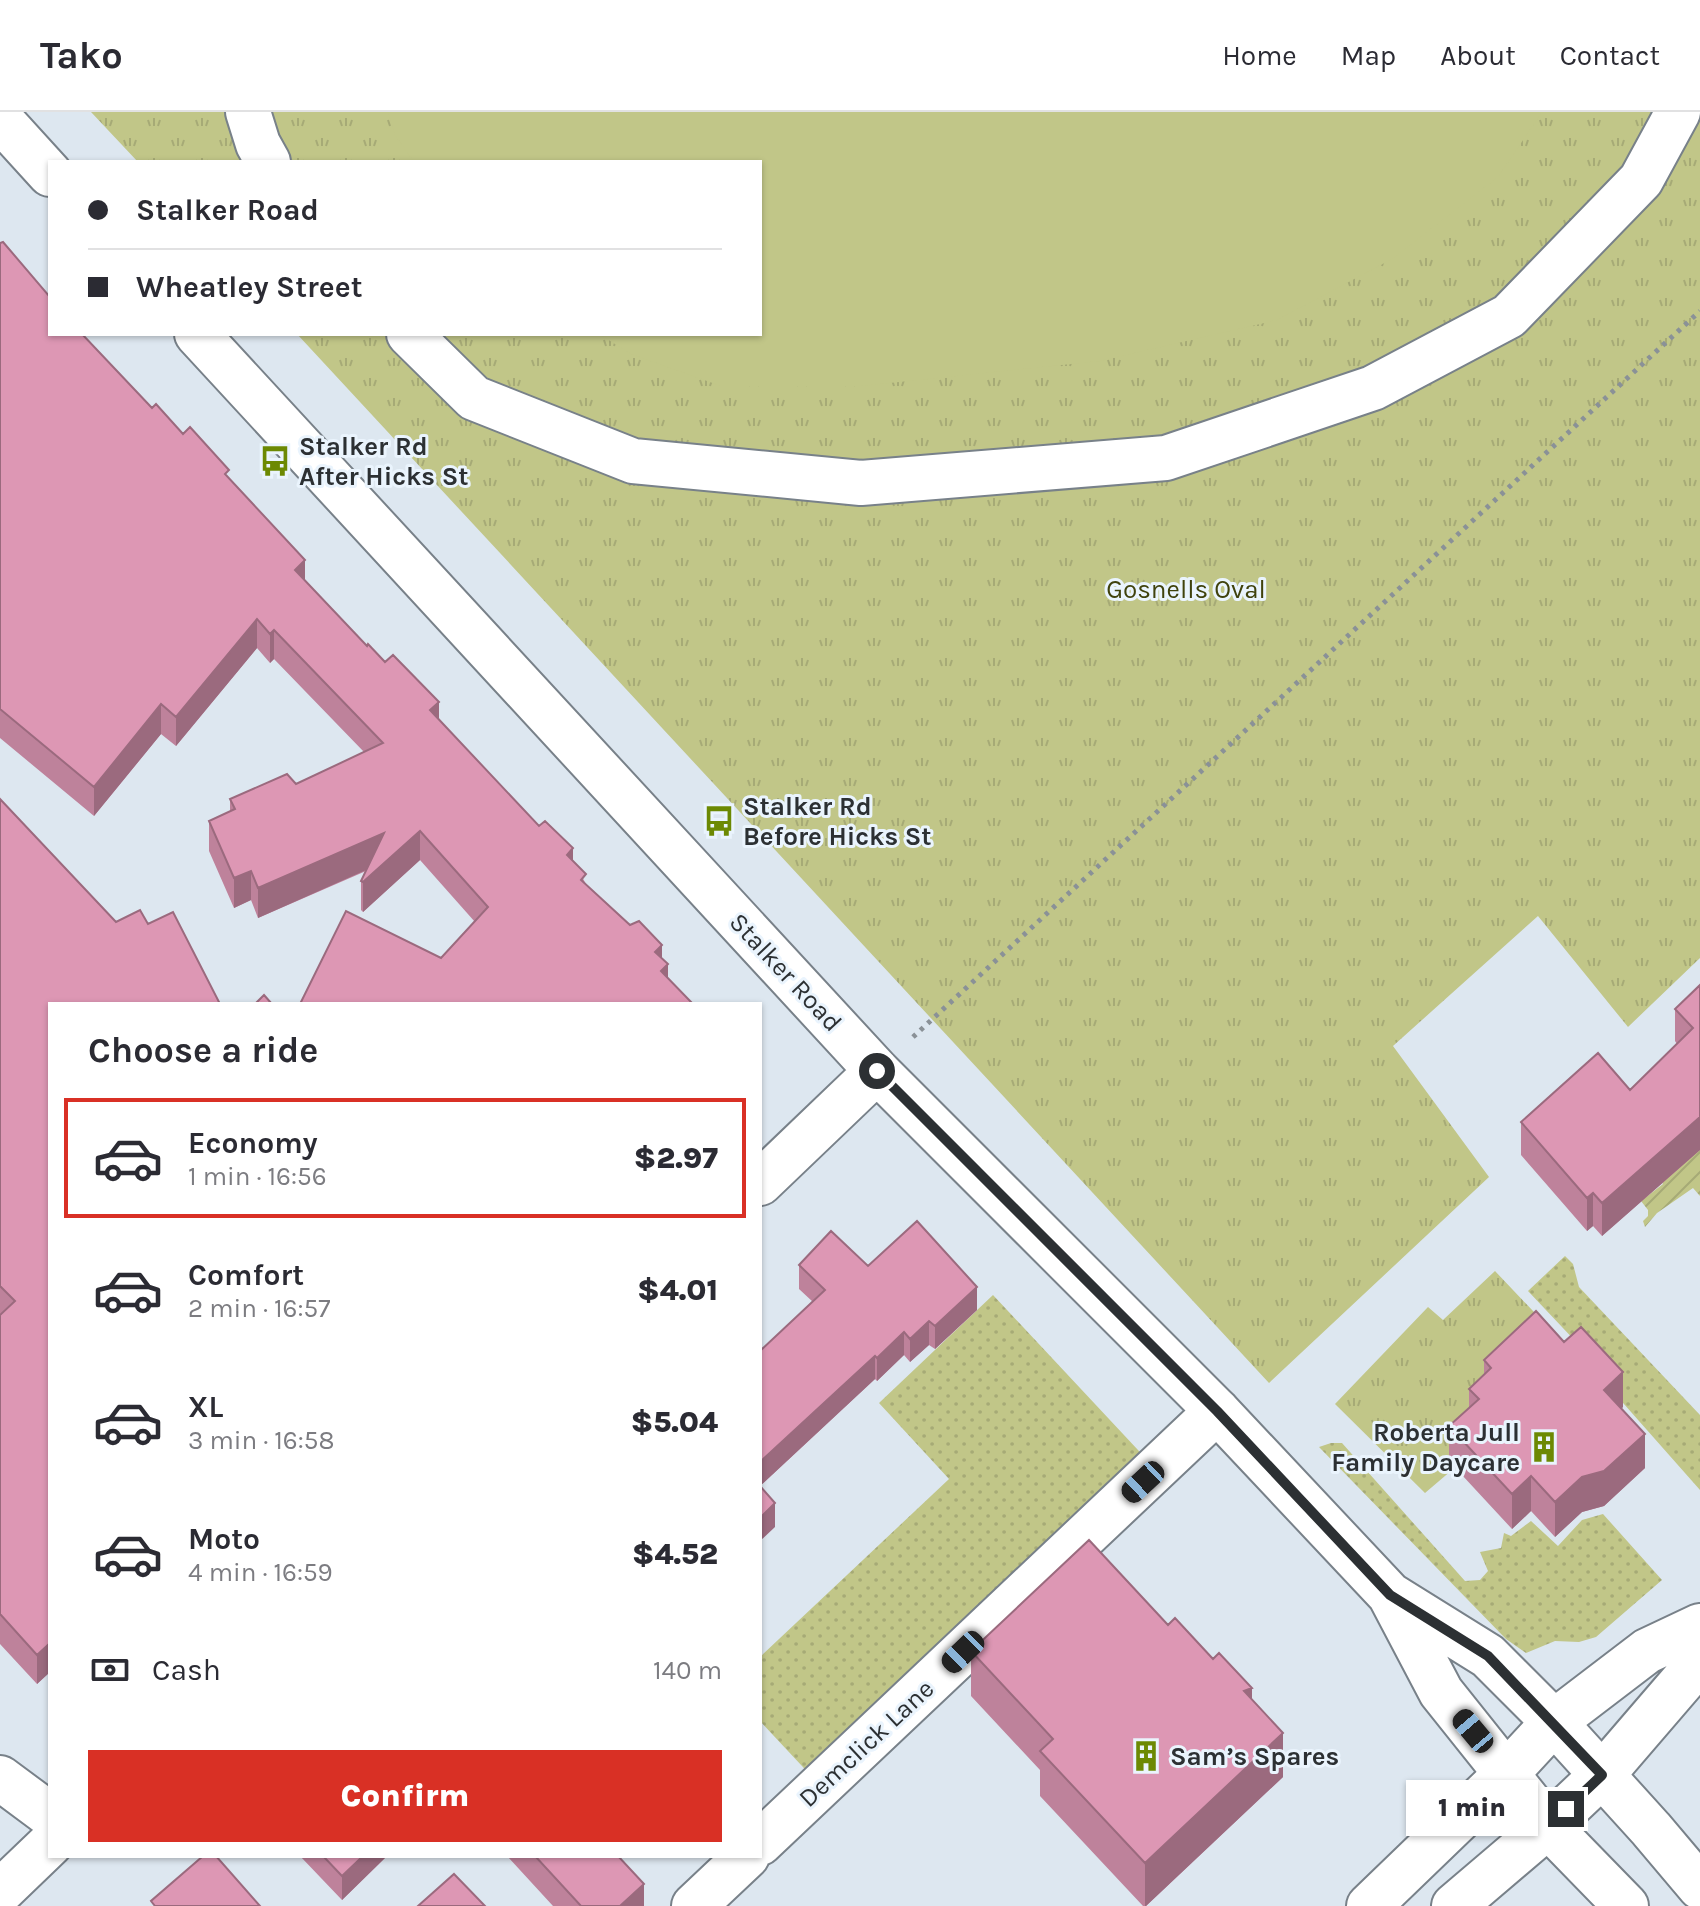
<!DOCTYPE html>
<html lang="en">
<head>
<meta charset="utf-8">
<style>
	:root { --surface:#fff; --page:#f7f7f7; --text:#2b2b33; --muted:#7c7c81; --line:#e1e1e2; --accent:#d93025 }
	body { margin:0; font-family:Karla,sans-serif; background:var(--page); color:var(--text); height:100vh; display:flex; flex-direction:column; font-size:30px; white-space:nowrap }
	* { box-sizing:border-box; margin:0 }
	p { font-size:26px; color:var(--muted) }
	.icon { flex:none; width:44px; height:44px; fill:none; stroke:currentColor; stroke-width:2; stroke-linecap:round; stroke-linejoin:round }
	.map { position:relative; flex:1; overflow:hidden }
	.drawer { position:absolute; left:48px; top:890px; width:714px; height:856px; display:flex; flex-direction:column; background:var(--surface); border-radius:0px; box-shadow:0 2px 6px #0004 }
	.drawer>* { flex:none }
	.top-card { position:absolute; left:48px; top:48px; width:714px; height:176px; border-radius:0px; box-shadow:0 2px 6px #0004; display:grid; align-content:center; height:176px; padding:0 40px; background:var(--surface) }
	.end { position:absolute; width:36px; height:36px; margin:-18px; border:10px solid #2c3033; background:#fff; box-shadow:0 0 0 4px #fff }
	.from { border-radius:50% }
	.bubble { position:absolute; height:56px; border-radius:0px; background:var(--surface); box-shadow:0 2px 6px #0004; font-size:26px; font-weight:800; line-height:56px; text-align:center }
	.car { position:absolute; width:24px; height:48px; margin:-24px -12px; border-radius:10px; box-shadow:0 0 6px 2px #0007; background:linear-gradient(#222 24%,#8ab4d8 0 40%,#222 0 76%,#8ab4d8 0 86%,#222 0) }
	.top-card b { display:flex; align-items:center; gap:28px; height:76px; font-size:30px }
	.top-card b+b { border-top:2px solid var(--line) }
	.top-card i { width:20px; height:20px; background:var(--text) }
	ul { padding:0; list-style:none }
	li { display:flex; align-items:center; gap:24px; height:120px; margin:0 16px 12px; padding:0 24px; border:4px solid transparent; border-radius:0px }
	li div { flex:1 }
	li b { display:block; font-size:30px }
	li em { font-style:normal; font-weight:800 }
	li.on { border-color:var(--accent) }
	li>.icon { width:72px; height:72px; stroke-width:1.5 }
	h2 { padding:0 40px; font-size:36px; line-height:96px }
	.pay { display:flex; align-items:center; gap:20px; height:88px; padding:0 40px; font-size:30px }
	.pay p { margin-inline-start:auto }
	.cta { display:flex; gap:16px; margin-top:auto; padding:16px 40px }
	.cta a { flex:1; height:92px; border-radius:0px; background:var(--accent); color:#fff; font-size:32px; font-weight:800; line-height:92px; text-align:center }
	header { display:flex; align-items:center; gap:48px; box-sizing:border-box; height:112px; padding:0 40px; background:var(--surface); border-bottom:2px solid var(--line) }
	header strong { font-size:38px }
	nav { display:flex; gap:44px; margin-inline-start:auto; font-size:28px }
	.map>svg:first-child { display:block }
	.grass { fill:url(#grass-dots) }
	.park { fill:url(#park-tufts) }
	.garden { fill:url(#garden-furrows) }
	.pitch { fill:#c1c688 }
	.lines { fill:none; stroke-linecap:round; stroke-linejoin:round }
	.minor-casing { stroke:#788189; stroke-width:48 }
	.major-casing { stroke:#788189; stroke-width:48 }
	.path { stroke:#8a9197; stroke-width:5; stroke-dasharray:4 6; stroke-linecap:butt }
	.minor { stroke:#fff; stroke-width:44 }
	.major { stroke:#fff; stroke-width:44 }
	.wall { fill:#be829b }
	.shaded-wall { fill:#9b6a7e }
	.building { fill:#dd97b4; stroke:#9b6a7e; stroke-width:2 }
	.route { stroke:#2c3033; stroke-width:10 }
	.labels { text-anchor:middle; stroke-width:6; stroke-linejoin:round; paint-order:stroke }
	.poi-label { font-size:26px; font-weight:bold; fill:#2c3033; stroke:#eaf4fd; text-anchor:start }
	.park-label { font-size:26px; fill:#3f420c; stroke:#eaf4fd }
	.street-label { font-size:26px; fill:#2c3033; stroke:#eaf4fd }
</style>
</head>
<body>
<header>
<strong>Tako</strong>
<nav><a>Home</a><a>Map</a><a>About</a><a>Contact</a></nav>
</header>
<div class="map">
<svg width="1700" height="1794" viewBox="0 0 1700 1794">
	<defs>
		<pattern id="grass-dots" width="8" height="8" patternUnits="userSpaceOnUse" patternTransform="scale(2)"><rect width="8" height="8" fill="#c1c688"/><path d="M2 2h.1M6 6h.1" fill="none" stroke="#a6aa76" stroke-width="1.8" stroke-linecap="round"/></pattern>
		<pattern id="park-tufts" width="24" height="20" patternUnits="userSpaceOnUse" patternTransform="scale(2)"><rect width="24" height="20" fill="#c1c688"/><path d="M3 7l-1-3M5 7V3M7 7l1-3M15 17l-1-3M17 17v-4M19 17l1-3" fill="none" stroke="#a6aa76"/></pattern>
		<pattern id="garden-furrows" width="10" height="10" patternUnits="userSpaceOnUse" patternTransform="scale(2)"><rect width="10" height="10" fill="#c1c688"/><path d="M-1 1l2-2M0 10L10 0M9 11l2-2" fill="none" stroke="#a6aa76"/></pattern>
	</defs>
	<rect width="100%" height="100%" fill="#dde7f0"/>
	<!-- grass -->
	<path class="grass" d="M1565,1144L1573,1152L1579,1175L1700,1303V1378L1593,1257L1596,1251L1528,1179Z
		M993,1183L1152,1353L816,1669L760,1609V1545L949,1367L879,1291Z
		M1331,1331H1342L1465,1469L1480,1468L1488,1459L1480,1440L1501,1436L1504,1421L1511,1424L1531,1409L1558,1434L1582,1408L1603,1402L1662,1468L1596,1525L1579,1530L1555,1529L1526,1541L1506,1527L1319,1335Z"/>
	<!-- park -->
	<path class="park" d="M91,0H1700V846L1628,915L1538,804L1393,934L1489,1065L1269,1271L297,222H760V50H138Z
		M1495,1159L1551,1218L1472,1322L1446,1349L1452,1358L1425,1381L1335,1292L1428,1195L1443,1208Z"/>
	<!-- garden -->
	<path class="garden" d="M1687,1025L1700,1038V1084L1693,1076L1657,1101L1645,1115L1643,1109L1648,1104V1098L1641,1089L1663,1072L1657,1063Z"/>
	<!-- pitch -->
	<path class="pitch" d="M388,0H1542L1498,65L1392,147L1277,208L1100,249L861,274H721L631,242L599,222H760V50H414L395,23Z"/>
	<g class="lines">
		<defs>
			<path id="minor" d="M248,0L258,32L268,50
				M409,222L474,286L633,349L861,371L1166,346L1373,276L1509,204L1641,68L1678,0
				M0,1666L50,1703
				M760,1731L1217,1299
				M694,1794L747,1744
				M1369,1794L1506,1662L1554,1610L1647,1539L1700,1514
				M1454,1794L1548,1714L1602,1663L1700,1549"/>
			<path id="major" d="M0,7L50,62
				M197,222L877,959L1217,1299L1390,1483L1488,1544L1554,1610L1651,1717L1700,1775
				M760,1071L877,959
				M1391,1485L1441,1580L1548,1714L1626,1794
				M0,1780L50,1732"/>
		</defs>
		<!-- minor casing -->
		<use href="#minor" class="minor-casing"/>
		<!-- major casing -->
		<use href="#major" class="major-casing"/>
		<!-- path -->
		<path class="path" d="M913,925L1700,199"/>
		<!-- minor -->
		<use href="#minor" class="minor"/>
		<!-- major -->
		<use href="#major" class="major"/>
	</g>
	<!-- wall -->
	<path class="wall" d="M0,131L50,222L152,296L183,322L229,366L305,469L573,749L586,772L662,847L668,866L441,846L475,810L420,748L363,800L361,798V769L366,759L258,806L251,788L234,796L209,739V709L230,699V687L296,672L364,640L274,547L270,551L257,536L176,634L161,622L94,704L0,626Z
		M0,687L50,892V1560L37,1572L0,1532Z
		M1700,873V1038L1602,1124L1593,1114L1587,1119L1521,1043V1010L1630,978L1677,932L1675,929V897Z
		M799,1153L868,1154L977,1198L935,1237L929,1233L910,1250L904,1243L877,1269L875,1267L760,1374L813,1190L799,1177Z
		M1484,1248L1623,1295L1621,1297L1645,1356L1604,1394L1582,1400L1555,1425L1531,1399L1512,1417L1449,1349V1314L1469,1296V1277L1484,1262Z
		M1168,1513L1252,1588L1283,1665L1146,1794H1143L1040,1684V1658L971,1584V1539Z
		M300,1744H387L342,1788Z
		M507,1744H618L644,1794H553Z"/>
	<!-- shaded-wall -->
	<path class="shaded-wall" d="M305,448V477L295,458Z
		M257,507V536L176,634V605Z
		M274,518V547L270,551V522Z
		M439,590V620L430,598Z
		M161,592V622L94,704V675Z
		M420,719V748L363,800V770Z
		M384,721V750L258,806V776Z
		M573,736V766L567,743Z
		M251,759V788L234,796V766Z
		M662,833V857L668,852V881L655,840Z
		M1700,1005V1038L1602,1124V1091Z
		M1593,1081V1114L1587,1119V1086Z
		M977,1175V1198L935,1237V1214Z
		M929,1209V1233L910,1250V1227Z
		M904,1220V1243L877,1269V1246Z
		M875,1244V1267L760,1374V1350Z
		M1623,1260V1295L1604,1313V1278Z
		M1645,1322V1356L1604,1394L1582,1400L1555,1425V1390L1582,1365Z
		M1531,1364V1399L1512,1417V1382Z
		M775,1391V1415L760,1429V1406Z
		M50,1531V1560L37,1572V1543Z
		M1252,1576V1620L1244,1579Z
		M1283,1621V1665L1146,1794H1145V1751Z
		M363,1744H387L342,1788V1764Z
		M644,1772V1794H620Z"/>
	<!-- building -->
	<path class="building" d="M3,130L50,185V222H82L152,296L156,292L183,322L190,315L229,358L225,362L305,448L295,458L367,534L368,532L385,550L393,543L439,590L430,598L539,714L545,709L573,736L567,743L586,762L581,768L630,813L639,809L662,833L655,840L668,852L661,859L693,892H300L346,799L441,846L488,795L420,719L363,770L361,769L384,721L258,776L251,759L234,766L209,709L235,697L230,687L287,662L296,672L383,631L274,518L270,522L257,507L176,605L161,592L94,675L0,597V131Z
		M0,687L116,810L140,798L148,812L173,800L220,892H50V1531L37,1543L0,1502V1203L15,1189L0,1174Z
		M1700,873V1005L1602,1091L1593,1081L1587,1086L1521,1010L1598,941L1630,978L1693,916L1675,897Z
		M264,883L272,892H255Z
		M917,1109L977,1175L935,1214L929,1209L910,1227L904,1220L877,1246L875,1244L760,1350V1239L825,1178L799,1153L831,1119L868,1154Z
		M1536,1199L1564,1230L1581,1215L1623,1260L1604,1278L1645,1322L1604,1359L1582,1365L1555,1390L1531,1364L1512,1382L1449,1314L1479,1287L1469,1277L1491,1256L1484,1248Z
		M760,1374L775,1391L760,1406Z
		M1089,1428L1168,1513L1175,1506L1213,1547L1219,1541L1252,1576L1244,1579L1283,1621L1145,1751L1040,1639L1053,1627L971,1539Z
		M203,1744H216L260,1794H155L151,1789Z
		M323,1744H363L342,1764Z
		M535,1744H618L644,1772L620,1794H581Z
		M454,1762L485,1794H418Z"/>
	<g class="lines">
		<!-- route -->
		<path class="route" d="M877,959L1217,1299L1390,1483L1488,1544L1602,1663L1566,1697"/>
	</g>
	<!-- icons -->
	<defs>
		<symbol id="bus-bare" viewBox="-9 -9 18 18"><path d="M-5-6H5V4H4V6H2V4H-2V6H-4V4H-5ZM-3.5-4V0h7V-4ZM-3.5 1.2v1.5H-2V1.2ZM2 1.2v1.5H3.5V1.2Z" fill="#6c8903" stroke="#eaf4fd" stroke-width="2.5" paint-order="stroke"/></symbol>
		<symbol id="building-bare" viewBox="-9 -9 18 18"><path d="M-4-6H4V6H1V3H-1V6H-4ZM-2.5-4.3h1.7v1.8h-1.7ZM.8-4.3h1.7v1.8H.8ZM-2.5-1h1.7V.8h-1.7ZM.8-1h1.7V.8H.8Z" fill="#6c8903" stroke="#eaf4fd" stroke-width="2.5" paint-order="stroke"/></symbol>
	</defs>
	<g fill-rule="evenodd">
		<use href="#bus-bare" x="253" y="327" width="44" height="44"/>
		<use href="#bus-bare" x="697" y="687" width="44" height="44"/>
		<use href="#building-bare" x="1522" y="1313" width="44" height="44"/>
		<use href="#building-bare" x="1124" y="1622" width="44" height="44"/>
	</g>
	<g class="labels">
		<!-- poi labels -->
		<g class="poi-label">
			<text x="299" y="343">Stalker Rd<tspan x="299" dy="30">After Hicks St</tspan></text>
			<text x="743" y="703">Stalker Rd<tspan x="743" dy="30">Before Hicks St</tspan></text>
			<text x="1520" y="1329" text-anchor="end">Roberta Jull<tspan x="1520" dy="30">Family Daycare</tspan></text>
			<text x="1170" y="1653">Sam’s Spares</text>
		</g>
		<!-- park labels -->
		<g class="park-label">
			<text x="1186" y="486">Gosnells Oval</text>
		</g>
		<!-- street labels -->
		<g class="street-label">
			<text transform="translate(786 860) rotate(47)" y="9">Stalker Road</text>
			<text transform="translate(866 1631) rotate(-43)" y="9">Demclick Lane</text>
		</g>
	</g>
</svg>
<i class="end from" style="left:877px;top:959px"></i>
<i class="end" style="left:1566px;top:1697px"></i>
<div class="bubble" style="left:1406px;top:1668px;width:132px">1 min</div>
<i class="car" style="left:1143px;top:1370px;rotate:227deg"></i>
<i class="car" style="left:963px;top:1540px;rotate:226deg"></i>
<i class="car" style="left:1473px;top:1619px;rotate:320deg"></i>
<div class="top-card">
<b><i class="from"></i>Stalker Road</b>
<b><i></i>Wheatley Street</b>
</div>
<section class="drawer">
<h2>Choose a ride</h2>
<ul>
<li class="on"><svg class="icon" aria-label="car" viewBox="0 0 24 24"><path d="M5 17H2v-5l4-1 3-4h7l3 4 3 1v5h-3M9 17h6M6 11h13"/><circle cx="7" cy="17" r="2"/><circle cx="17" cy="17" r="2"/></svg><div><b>Economy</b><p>1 min · 16:56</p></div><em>$2.97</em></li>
<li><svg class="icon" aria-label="car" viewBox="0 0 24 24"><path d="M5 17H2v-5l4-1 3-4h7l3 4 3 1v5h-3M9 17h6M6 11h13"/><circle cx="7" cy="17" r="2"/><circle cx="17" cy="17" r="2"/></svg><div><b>Comfort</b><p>2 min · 16:57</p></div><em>$4.01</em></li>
<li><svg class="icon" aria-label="car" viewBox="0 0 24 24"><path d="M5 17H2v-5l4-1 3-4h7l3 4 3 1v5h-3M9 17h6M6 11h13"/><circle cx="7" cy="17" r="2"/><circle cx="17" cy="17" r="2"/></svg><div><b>XL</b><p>3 min · 16:58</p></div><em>$5.04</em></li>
<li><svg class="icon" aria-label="car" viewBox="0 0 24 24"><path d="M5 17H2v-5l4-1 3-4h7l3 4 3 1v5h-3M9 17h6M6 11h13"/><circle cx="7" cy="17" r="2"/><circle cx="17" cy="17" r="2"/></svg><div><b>Moto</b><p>4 min · 16:59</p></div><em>$4.52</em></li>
</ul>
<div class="pay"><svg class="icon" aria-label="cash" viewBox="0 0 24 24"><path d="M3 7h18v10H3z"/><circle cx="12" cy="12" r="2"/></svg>Cash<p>140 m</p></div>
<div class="cta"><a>Confirm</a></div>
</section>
</div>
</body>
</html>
